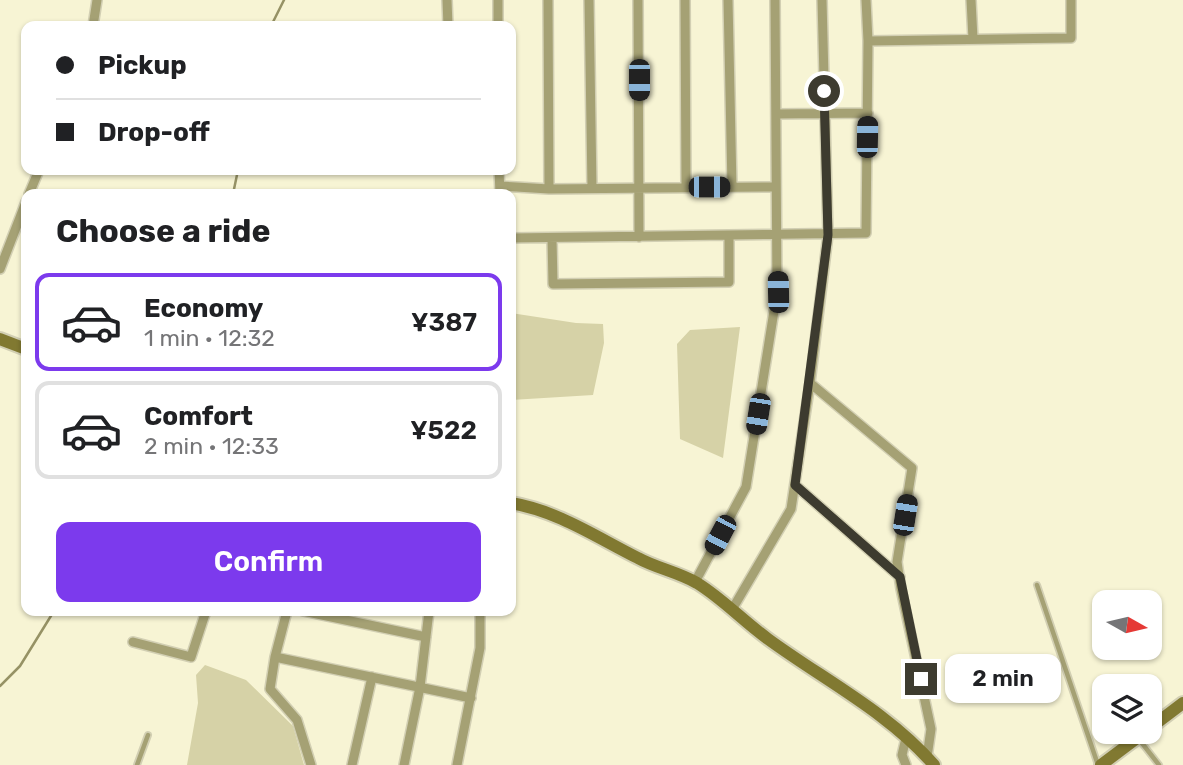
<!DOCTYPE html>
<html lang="en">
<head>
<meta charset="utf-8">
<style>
	:root { --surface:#fff; --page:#f6f6f6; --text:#202124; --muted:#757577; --line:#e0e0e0; --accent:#7c3aed }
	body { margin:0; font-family:Rubik,sans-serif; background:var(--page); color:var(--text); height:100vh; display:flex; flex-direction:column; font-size:26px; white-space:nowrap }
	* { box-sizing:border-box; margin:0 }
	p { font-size:23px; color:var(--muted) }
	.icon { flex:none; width:38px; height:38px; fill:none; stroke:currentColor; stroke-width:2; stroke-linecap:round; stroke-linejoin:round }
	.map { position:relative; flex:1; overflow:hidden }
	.side { position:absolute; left:21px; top:189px; width:495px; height:427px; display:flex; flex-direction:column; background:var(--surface); border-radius:14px; box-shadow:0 2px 5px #0004 }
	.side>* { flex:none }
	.guide { position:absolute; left:21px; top:21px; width:495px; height:154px; border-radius:14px; box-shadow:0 2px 5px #0004; display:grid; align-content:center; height:154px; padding:0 35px; background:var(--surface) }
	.needle { width:46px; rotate:98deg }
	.tools { position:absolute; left:1092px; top:590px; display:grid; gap:14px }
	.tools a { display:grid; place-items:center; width:70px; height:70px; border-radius:14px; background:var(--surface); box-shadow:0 2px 5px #0004; font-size:35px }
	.end { position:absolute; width:32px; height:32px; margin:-16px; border:9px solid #3d3b2f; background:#fff; box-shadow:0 0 0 4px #fff }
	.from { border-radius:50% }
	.bubble { position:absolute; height:49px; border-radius:14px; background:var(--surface); box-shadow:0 2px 5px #0004; font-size:23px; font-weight:600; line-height:49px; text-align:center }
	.car { position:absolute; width:21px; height:42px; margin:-21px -10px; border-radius:9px; box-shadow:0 0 5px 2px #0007; background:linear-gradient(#222 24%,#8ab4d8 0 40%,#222 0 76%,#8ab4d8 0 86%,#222 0) }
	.guide b { display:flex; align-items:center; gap:24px; height:66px; font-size:26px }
	.guide b+b { border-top:2px solid var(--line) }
	.guide i { width:18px; height:18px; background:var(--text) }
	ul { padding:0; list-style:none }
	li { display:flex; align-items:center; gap:21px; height:98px; margin:0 14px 10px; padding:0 21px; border:4px solid var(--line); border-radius:14px }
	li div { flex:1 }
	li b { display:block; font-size:26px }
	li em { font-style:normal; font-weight:600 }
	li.current { border-color:var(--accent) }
	li>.icon { width:63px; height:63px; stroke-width:1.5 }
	h2 { padding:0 35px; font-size:32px; line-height:84px }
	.cta { display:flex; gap:14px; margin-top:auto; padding:14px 35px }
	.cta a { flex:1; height:80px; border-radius:14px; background:var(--accent); color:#fff; font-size:28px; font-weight:600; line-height:80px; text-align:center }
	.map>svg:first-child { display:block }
	.green { fill:#d6d2a7 }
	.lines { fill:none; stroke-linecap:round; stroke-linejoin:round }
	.stream { stroke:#969265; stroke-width:2.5 }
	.lane-casing { stroke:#d2cfb3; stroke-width:8 }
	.street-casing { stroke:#d2cfb3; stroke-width:12 }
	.secondary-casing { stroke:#d2cfb3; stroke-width:16 }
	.lane { stroke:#a5a174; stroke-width:4.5 }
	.street { stroke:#a5a174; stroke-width:9 }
	.secondary { stroke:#817931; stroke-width:12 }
	.route { stroke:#3d3b2f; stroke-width:9 }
</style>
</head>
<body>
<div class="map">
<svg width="1183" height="765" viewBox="0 0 1183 765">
	<rect width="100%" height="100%" fill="#f7f4d4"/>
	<!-- green -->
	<path class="green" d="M511,313L576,323L603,324L604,343L593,395L511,400Z
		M740,327L723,458L680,439L677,344L690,330Z
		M205,665L246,680L293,726L304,765H187L198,703L196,675Z"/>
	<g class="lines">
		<!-- stream -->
		<path class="stream" d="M271,26L284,0
			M233,194L238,170
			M0,686L20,666L54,611"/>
		<defs>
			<path id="lane" d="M1037,585L1098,765
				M1138,738L1159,765
				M137,765L148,735"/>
			<path id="street" d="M447,0L448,26
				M498,0V26
				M548,0L549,189
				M589,0L592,188
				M638,0L639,237
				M685,0L686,187
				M728,0L732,187
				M971,0L973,39
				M93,26L97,0
				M868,41L1071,38V0
				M776,114L868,113
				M499,170L500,194
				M500,186L549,189L776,187
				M29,194L39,170
				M511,238L866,233L868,41L866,0
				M552,239L553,284L729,282V236
				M0,269L26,202
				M810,383L912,468L897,562L901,589L931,729L927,757
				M795,485L900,577
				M695,582L746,487L777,292L775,0
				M733,608L791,509L810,383L828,235L822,0
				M287,611L275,657L270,689L297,720L311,765
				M303,611L426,637
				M133,642L191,657L206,611
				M275,657L471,698
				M906,738L902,755L906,765
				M352,765L372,677
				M404,765L420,687L429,611
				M457,765L480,648V611"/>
			<path id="secondary" d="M0,339L26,349
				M511,503C558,511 596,537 638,558C656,568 678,572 697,583C723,599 743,621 768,639C824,680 888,712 934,765
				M1150,728L1183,703
				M1101,765L1145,732"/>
		</defs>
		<!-- lane casing -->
		<use href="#lane" class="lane-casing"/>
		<!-- street casing -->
		<use href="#street" class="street-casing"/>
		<!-- secondary casing -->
		<use href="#secondary" class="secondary-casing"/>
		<!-- lane -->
		<use href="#lane" class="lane"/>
		<!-- street -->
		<use href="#street" class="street"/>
		<!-- secondary -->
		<use href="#secondary" class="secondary"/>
	</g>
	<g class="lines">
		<!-- route -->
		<path class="route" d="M824,91L828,235L795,485L900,577L921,679"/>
	</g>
</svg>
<div class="tools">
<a><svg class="needle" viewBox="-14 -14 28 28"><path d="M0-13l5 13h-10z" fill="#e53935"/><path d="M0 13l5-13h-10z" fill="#757577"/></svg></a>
<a><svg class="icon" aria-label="layers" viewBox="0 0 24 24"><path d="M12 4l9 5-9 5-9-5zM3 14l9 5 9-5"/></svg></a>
</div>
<i class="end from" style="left:824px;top:91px"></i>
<i class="end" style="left:921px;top:679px"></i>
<div class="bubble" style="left:945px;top:654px;width:116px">2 min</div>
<i class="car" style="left:639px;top:80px;rotate:180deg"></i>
<i class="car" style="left:867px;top:137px;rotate:1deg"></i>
<i class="car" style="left:709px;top:187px;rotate:90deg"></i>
<i class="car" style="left:778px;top:292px;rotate:359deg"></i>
<i class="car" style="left:758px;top:414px;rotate:189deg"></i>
<i class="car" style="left:905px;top:515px;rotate:9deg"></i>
<i class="car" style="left:720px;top:535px;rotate:208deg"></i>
<div class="guide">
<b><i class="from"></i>Pickup</b>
<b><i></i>Drop-off</b>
</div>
<section class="side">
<h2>Choose a ride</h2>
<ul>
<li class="current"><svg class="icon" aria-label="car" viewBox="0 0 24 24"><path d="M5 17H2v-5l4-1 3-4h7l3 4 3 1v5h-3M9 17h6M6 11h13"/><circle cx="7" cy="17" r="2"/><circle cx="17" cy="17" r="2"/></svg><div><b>Economy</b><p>1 min · 12:32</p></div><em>¥387</em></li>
<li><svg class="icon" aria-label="car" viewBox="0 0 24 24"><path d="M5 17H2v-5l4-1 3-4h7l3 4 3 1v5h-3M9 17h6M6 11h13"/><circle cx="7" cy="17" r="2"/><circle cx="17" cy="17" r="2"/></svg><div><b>Comfort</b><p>2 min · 12:33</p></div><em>¥522</em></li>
</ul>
<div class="cta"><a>Confirm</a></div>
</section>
</div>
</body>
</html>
